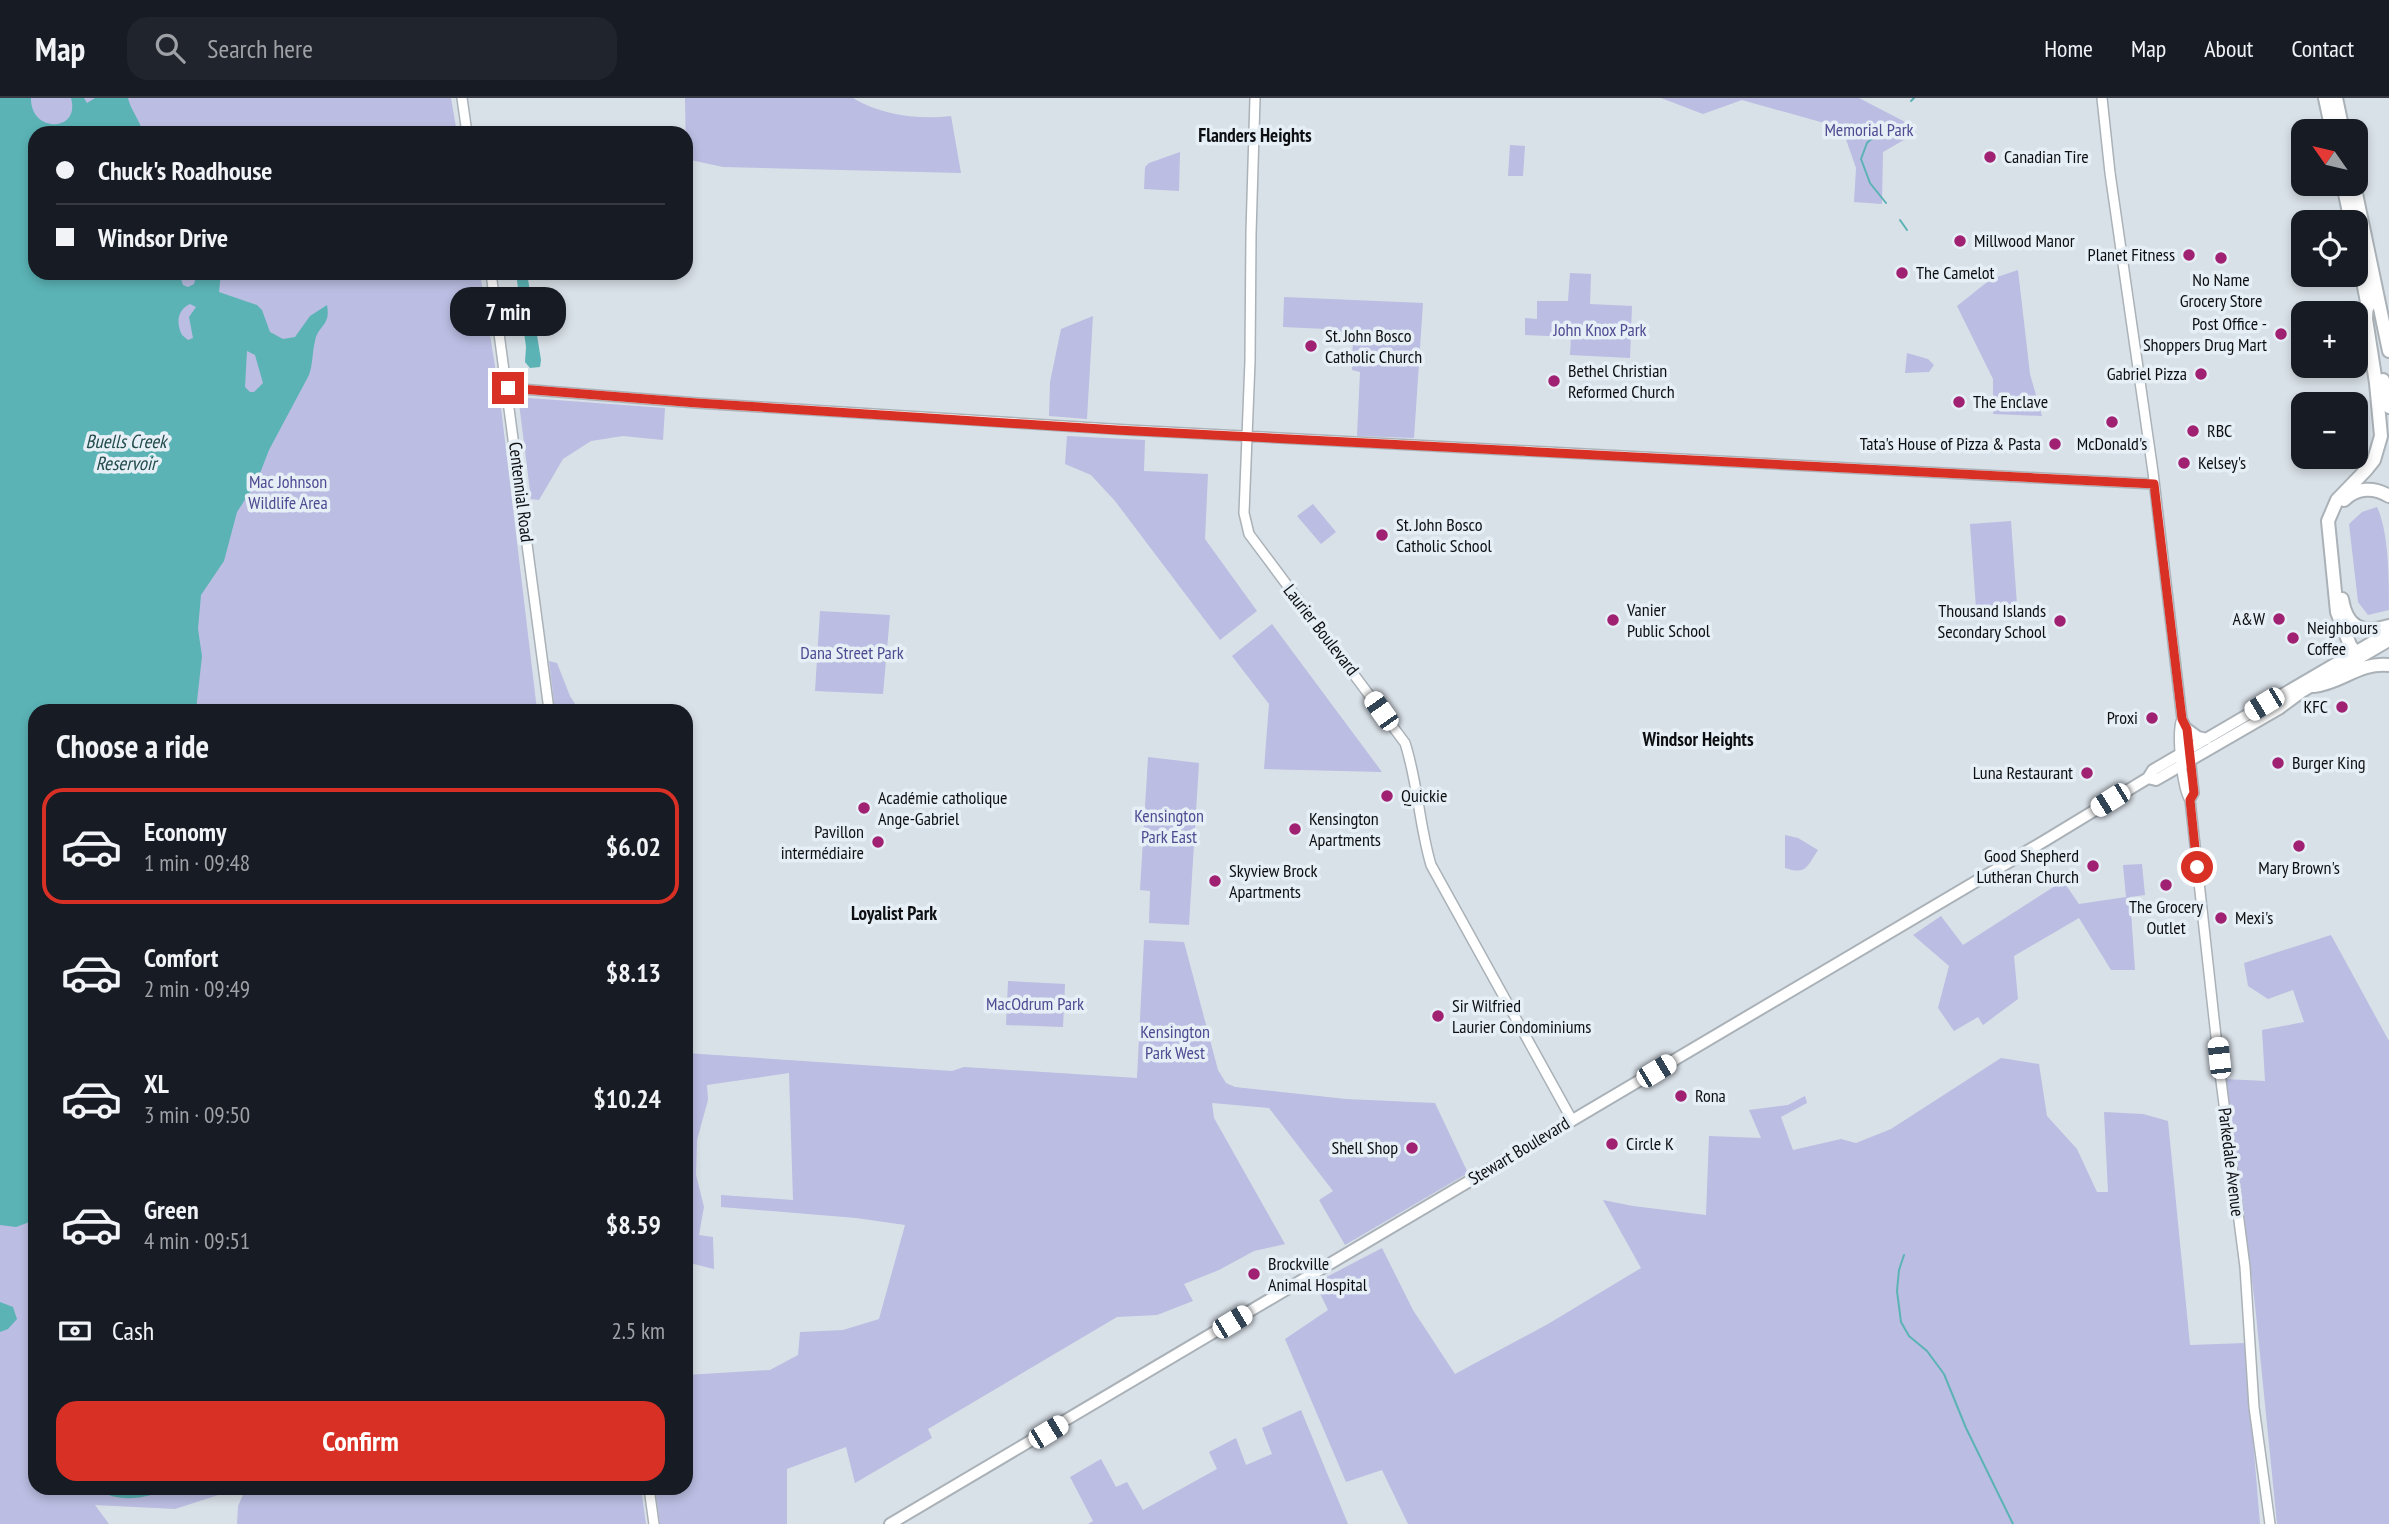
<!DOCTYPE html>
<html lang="en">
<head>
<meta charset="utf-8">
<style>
	:root { --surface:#171b24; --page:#20242c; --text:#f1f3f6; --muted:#9ea1a6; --line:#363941; --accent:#d93025 }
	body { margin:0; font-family:"PT Sans Narrow",sans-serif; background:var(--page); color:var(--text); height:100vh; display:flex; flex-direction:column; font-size:26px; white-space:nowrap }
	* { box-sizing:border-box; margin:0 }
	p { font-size:23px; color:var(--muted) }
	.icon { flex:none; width:38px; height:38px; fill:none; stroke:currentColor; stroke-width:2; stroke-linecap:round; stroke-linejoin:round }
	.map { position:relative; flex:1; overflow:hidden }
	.drawer { position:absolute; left:28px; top:606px; width:665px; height:791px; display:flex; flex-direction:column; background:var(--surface); border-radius:21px; box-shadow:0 4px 10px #0003 }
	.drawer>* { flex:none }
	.guide { position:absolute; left:28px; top:28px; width:665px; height:154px; border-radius:21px; box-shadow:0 4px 10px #0003; display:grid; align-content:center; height:154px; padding:0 28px; background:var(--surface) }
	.needle { width:46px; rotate:304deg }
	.controls { position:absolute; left:2291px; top:21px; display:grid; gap:14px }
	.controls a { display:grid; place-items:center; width:77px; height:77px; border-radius:14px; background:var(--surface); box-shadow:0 4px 10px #0003; font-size:35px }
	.end { position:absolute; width:32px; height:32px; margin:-16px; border:9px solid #d93025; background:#fff; box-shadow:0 0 0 4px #fff }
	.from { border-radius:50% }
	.bubble { position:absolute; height:49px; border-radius:21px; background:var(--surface); box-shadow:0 4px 10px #0003; font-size:23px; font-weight:700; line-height:49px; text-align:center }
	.car { position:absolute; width:21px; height:42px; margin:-21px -10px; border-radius:9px; box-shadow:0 0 5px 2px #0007; background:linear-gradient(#fff 24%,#345 0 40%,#fff 0 76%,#345 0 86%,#fff 0) }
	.guide b { display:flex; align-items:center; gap:24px; height:66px; font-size:26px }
	.guide b+b { border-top:2px solid var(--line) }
	.guide i { width:18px; height:18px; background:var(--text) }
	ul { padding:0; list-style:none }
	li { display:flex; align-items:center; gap:21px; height:116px; margin:0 14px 10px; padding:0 14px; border:4px solid transparent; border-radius:21px }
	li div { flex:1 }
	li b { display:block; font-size:26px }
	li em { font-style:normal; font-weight:700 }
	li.current { border-color:var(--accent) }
	li>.icon { width:63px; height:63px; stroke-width:1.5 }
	h2 { padding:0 28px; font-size:32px; line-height:84px }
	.pay { display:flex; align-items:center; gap:18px; height:77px; padding:0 28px; font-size:26px }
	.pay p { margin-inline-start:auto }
	.action { display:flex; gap:14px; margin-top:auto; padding:14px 28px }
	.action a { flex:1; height:80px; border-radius:21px; background:var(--accent); color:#fff; font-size:28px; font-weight:700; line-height:80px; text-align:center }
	header { display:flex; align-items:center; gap:42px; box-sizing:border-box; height:98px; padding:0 35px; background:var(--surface); border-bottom:2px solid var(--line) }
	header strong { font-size:33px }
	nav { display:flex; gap:38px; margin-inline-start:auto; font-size:24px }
	.search { width:490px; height:63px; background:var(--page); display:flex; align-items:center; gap:18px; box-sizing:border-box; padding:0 24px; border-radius:21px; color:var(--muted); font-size:26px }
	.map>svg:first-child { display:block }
	.green { fill:#bbbde2 }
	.water { fill:#5bb3b5; fill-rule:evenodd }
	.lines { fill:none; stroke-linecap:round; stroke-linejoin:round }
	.stream { stroke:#5bb3b5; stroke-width:2 }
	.secondary-casing { stroke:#aab2b8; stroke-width:12 }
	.primary-casing { stroke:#aab2b8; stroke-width:14 }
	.highway-casing { stroke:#aab2b8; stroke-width:16 }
	.secondary { stroke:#fff; stroke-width:9 }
	.primary { stroke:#fff; stroke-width:10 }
	.highway { stroke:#fff; stroke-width:12 }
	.route { stroke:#d93025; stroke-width:9 }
	.poi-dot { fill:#a02072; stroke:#e6eff5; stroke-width:2.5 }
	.labels { text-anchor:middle; stroke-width:7; stroke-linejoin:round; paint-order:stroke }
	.park-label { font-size:18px; fill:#4f4b93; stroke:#e6eff5 }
	.poi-label { font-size:18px; fill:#0d0f12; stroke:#e6eff5; text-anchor:start }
	.street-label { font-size:18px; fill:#0d0f12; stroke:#e6eff5 }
	.neighbourhood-label { font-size:19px; font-weight:bold; fill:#0d0f12; stroke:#e6eff5 }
	.water-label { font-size:19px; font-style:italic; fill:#234c4d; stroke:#e6eff5 }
</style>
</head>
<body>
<header>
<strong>Map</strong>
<div class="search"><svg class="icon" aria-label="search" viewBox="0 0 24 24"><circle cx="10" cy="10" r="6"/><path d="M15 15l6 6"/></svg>Search here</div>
<nav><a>Home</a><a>Map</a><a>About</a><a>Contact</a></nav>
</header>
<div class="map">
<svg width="2389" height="1426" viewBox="0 0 2389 1426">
	<rect width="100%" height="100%" fill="#d9e1e8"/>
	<!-- green -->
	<path class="green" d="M0,0H451L457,35H35V175H480L499,293L537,612H35V1390H240L175,1411L95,1407L109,1426H0Z
		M685,0H853C881,17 919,22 951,18L961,75L723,69L686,61Z
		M1661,0H1859L1911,27L1916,35L1883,54L1882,106L1854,104L1856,70L1842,30L1742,2L1703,16Z
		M1510,47L1525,48L1523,78H1508Z
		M1180,54L1179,93L1144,91L1145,69L1149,65Z
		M2018,172L2030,276L2042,318L1993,316V281L1957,208L1991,181Z
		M1570,175L1591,176L1590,206L1632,208L1630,260L1570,257L1571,239L1525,237V220L1537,221V203H1568Z
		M1284,199L1423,205L1414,340L1357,338L1360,274L1352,272L1353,236L1326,231L1283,229Z
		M1093,218L1087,321L1049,318L1050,284L1061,231Z
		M1907,255L1928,261L1934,267L1929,274L1905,275Z
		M529,300L665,310L663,342L623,338L591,343L563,361L539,402L531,401L519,305Z
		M1067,338L1145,342L1144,373L1208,376L1205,441L1257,513L1220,542L1115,403L1091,377L1065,366Z
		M1313,406L1336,434L1321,446L1297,418Z
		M2377,409C2389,434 2389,482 2389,512L2368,517L2358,504L2349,426L2362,414Z
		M2011,423L2017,507L1976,510L1970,426Z
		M820,513L890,517L883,596L815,593Z
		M1272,526L1382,674L1264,671L1269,606L1232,558Z
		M549,563L557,565L570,598L579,612H555Z
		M1148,659L1199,665L1189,827L1149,825L1150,793L1140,792Z
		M1785,737L1798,740L1818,752C1807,769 1806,777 1785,770Z
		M2142,766L2145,797L2130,799L2135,872H2111L2079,820L2014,858L2018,901L1983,927L1978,919L1954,933L1938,910L1949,868L1913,837L1941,818L1963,847L2063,783L2079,806L2126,799L2123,767Z
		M2331,837L2389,943V1426H2277L2255,1207L2240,1086L2227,1007L2225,981L2265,983L2262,932L2304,924L2293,892L2268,901L2248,888L2244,865Z
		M1144,842L1184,844L1218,972L1226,985L1235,989L1346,1001L1435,1005L1468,1075L1345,1147L1319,1102L1333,1093L1269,1010L1212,1005L1214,1020L1285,1146L1254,1153L1219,1172L1184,1186L1193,1203L1157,1217L1117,1219L928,1331L932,1340L855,1385L846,1349L787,1371V1426H660L655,1390H686V1277L770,1272L798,1257L800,1234L843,1232L879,1221L905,1127L856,1120L721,1109V1097L793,1102L789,975L707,987L708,1002L697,1042L696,1077L704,1109L699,1137L713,1139L714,1171L686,1164V955L952,973L964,969L1137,980Z
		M1008,883L1065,886L1063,929L1006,927Z
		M2001,960L2039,966L2047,1018L2077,1051L2097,1094H2108L2104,1014L2143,1016L2168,1023L2190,1247L2245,1245L2260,1426H1408L1382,1372L1346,1384L1285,1241L1328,1212L1315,1185L1382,1150L1413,1212L1455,1276L1548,1226L1641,1170L1603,1102L1633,1108L1706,1117L1709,1038L1761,1040L1749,1012L1788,1007L1805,998L1807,1005L1781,1019L1793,1052L1841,1041L1856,1045L1891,1031Z
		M1301,1312L1348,1426H1088L1093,1423L1070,1379L1101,1361L1116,1389L1127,1384L1143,1412L1217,1371L1209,1354L1236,1340L1246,1367L1272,1356L1262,1330Z
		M246,1390H641L646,1426H237L238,1408Z"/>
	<!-- water -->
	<path class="water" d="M0,0H31C30,35 81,35 71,0H84L87,5L95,0H128C131,13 140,22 143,35H35V175H179L183,187L188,189L194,186L197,175H221L219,194L257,207L262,212L270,234L283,241L295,239L310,218L327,207C331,228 318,227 315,243C312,255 313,266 309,277L269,352L257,383L237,414L224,463L201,497L198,531L202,558L196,612H35V1122L16,1129L0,1127ZM190,206L196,209L189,219L193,240L188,242L182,237C176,225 177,212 190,206ZM247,253L255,257L263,285L254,294H250L245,289Z
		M516,175H527L541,262L540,269L530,270L525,264L526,249Z
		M0,1204L13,1209L17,1221L8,1231L0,1234Z
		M97,1390H166C149,1402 112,1405 97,1390Z"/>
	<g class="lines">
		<!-- stream -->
		<path class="stream" d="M1911,3L1914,0
			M1886,105L1870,85L1861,61L1867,45L1887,26
			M1900,122L1907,132
			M1904,1157L1899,1172L1897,1193L1901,1224L1909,1238L1927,1253L1944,1276L1966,1330L2013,1426"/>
		<defs>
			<path id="secondary" d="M462,0L467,35
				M1255,0L1251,135L1250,263L1244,415L1249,436L1405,645C1418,685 1419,727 1431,767L1572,1022
				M2102,0L2110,75L2153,374L2182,621L2187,631L2194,695L2190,702
				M491,175L549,612
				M508,290L697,305L1128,332L2154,386
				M2182,621C2176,634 2182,690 2190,702L2220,975L2245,1169L2254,1309L2270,1426
				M649,1390L654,1426"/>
			<path id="primary" d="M2187,631L2198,639L2207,641
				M2148,680L2156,682L2279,611L2302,594L2389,543
				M890,1426L2046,742L2148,680L2153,672L2389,534"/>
			<path id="highway" d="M2325,0L2332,33
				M2336,0L2343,33
				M2343,86L2351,124
				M2354,86L2389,253
				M2356,148L2368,209
				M2383,282L2389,309
				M2344,402C2357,389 2374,389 2389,398
				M2342,501C2347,530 2362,536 2389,528
				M2359,560L2350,547L2337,514L2328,423L2337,402L2366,372L2374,362L2381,338L2376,285L2366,221L2367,201
				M2314,588C2342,585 2358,564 2389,567"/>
		</defs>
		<!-- secondary casing -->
		<use href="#secondary" class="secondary-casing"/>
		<!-- primary casing -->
		<use href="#primary" class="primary-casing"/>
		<!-- highway casing -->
		<use href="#highway" class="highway-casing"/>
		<!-- secondary -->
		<use href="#secondary" class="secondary"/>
		<!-- primary -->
		<use href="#primary" class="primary"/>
		<!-- highway -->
		<use href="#highway" class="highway"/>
	</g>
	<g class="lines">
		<!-- route -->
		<path class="route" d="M508,290L697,305L1117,332L2154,386L2182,621L2187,631L2194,695L2190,702L2197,769"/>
	</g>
	<!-- markers -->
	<g class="poi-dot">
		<circle cx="1990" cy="59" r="7"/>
		<circle cx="1960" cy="143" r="7"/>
		<circle cx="2189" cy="157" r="7"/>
		<circle cx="2221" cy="160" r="7"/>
		<circle cx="1902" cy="175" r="7"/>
		<circle cx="2281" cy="236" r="7"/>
		<circle cx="1311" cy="248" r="7"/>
		<circle cx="2201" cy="276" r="7"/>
		<circle cx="1554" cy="283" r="7"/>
		<circle cx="1959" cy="304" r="7"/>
		<circle cx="2112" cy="324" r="7"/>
		<circle cx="2193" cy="333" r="7"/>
		<circle cx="2055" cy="346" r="7"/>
		<circle cx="2184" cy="365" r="7"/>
		<circle cx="1382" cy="437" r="7"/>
		<circle cx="2279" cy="521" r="7"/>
		<circle cx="1613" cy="522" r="7"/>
		<circle cx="2060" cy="523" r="7"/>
		<circle cx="2293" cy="540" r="7"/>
		<circle cx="2342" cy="609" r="7"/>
		<circle cx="2152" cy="620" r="7"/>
		<circle cx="2278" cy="665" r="7"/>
		<circle cx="2087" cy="675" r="7"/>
		<circle cx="1387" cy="698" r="7"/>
		<circle cx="864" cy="710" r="7"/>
		<circle cx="1295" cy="731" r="7"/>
		<circle cx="878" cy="744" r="7"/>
		<circle cx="2299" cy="748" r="7"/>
		<circle cx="2093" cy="768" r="7"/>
		<circle cx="1215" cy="783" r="7"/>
		<circle cx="2166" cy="787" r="7"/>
		<circle cx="2221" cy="820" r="7"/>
		<circle cx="1438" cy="918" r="7"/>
		<circle cx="1681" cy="998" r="7"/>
		<circle cx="1612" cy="1046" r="7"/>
		<circle cx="1412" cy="1050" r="7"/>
		<circle cx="1254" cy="1176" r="7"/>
	</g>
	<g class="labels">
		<!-- park labels -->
		<g class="park-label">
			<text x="1869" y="38">Memorial Park</text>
			<text x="1600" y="238">John Knox Park</text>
			<text x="288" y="390">Mac Johnson<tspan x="288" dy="21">Wildlife Area</tspan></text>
			<text x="852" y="561">Dana Street Park</text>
			<text x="1169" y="724">Kensington<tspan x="1169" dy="21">Park East</tspan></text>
			<text x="1035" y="912">MacOdrum Park</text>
			<text x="1175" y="940">Kensington<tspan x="1175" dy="21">Park West</tspan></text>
		</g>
		<!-- poi labels -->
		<g class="poi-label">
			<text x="2004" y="65">Canadian Tire</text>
			<text x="1974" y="149">Millwood Manor</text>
			<text x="2175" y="163" text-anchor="end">Planet Fitness</text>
			<text x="1916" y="181">The Camelot</text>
			<text x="2221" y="188" text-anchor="middle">No Name<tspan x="2221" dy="21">Grocery Store</tspan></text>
			<text x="2267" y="232" text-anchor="end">Post Office -<tspan x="2267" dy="21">Shoppers Drug Mart</tspan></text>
			<text x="1325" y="244">St. John Bosco<tspan x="1325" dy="21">Catholic Church</tspan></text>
			<text x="1568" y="279">Bethel Christian<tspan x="1568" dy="21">Reformed Church</tspan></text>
			<text x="2187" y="282" text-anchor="end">Gabriel Pizza</text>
			<text x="1973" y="310">The Enclave</text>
			<text x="2207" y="339">RBC</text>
			<text x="2041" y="352" text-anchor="end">Tata's House of Pizza &amp; Pasta</text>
			<text x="2112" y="352" text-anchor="middle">McDonald's</text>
			<text x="2198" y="371">Kelsey's</text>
			<text x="1396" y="433">St. John Bosco<tspan x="1396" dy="21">Catholic School</tspan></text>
			<text x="1627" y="518">Vanier<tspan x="1627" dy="21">Public School</tspan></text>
			<text x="2046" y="519" text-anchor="end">Thousand Islands<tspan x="2046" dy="21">Secondary School</tspan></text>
			<text x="2265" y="527" text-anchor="end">A&amp;W</text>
			<text x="2307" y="536">Neighbours<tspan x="2307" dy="21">Coffee</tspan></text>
			<text x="2328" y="615" text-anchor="end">KFC</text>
			<text x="2138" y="626" text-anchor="end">Proxi</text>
			<text x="2292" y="671">Burger King</text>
			<text x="2073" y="681" text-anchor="end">Luna Restaurant</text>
			<text x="1401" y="704">Quickie</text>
			<text x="878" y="706">Académie catholique<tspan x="878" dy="21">Ange-Gabriel</tspan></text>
			<text x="1309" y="727">Kensington<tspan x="1309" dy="21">Apartments</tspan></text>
			<text x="864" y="740" text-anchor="end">Pavillon<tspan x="864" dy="21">intermédiaire</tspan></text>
			<text x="2079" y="764" text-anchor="end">Good Shepherd<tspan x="2079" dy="21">Lutheran Church</tspan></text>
			<text x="2299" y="776" text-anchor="middle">Mary Brown's</text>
			<text x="1229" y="779">Skyview Brock<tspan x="1229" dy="21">Apartments</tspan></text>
			<text x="2166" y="815" text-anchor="middle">The Grocery<tspan x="2166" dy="21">Outlet</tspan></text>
			<text x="2235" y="826">Mexi's</text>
			<text x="1452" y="914">Sir Wilfried<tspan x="1452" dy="21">Laurier Condominiums</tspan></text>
			<text x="1695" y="1004">Rona</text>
			<text x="1626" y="1052">Circle K</text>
			<text x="1398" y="1056" text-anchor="end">Shell Shop</text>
			<text x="1268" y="1172">Brockville<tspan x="1268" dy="21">Animal Hospital</tspan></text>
		</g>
		<!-- street labels -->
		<g class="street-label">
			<text transform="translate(521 394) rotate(83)" y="6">Centennial Road</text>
			<text transform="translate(1321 532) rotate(52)" y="6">Laurier Boulevard</text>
			<text transform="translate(1519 1053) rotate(-31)" y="6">Stewart Boulevard</text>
			<text transform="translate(2231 1064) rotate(83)" y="6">Parkedale Avenue</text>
		</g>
		<!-- neighbourhood labels -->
		<g class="neighbourhood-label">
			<text x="1255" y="44">Flanders Heights</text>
			<text x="1698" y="648">Windsor Heights</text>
			<text x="894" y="822">Loyalist Park</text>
		</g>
		<!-- water labels -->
		<g class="water-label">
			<text x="126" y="350">Buells Creek<tspan x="126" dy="22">Reservoir</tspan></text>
		</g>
	</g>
</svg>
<div class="controls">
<a><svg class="needle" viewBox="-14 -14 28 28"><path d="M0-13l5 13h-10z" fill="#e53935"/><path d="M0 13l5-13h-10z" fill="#9ea1a6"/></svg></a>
<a><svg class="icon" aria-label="locate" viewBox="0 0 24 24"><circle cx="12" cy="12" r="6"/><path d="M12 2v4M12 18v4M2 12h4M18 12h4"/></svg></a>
<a>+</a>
<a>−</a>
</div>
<i class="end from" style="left:2197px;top:769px"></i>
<i class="end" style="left:508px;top:290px"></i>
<div class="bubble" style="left:450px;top:189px;width:116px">7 min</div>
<i class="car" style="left:2264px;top:606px;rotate:239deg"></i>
<i class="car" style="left:1381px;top:613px;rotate:325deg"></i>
<i class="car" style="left:2110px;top:702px;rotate:238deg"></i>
<i class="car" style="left:2219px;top:960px;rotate:354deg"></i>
<i class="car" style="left:1656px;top:973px;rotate:59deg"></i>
<i class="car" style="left:1232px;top:1224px;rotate:59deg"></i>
<i class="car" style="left:1048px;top:1334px;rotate:59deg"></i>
<div class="guide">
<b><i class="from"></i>Chuck's Roadhouse</b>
<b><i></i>Windsor Drive</b>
</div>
<section class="drawer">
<h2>Choose a ride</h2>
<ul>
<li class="current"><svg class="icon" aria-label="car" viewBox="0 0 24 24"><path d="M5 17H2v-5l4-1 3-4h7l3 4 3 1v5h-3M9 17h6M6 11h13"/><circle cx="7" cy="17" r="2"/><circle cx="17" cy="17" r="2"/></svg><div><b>Economy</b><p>1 min · 09:48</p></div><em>$6.02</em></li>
<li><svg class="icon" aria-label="car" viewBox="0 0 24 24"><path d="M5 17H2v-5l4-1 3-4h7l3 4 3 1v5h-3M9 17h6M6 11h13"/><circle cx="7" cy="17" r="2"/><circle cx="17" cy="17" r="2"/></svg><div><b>Comfort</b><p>2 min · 09:49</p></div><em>$8.13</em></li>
<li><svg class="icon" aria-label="car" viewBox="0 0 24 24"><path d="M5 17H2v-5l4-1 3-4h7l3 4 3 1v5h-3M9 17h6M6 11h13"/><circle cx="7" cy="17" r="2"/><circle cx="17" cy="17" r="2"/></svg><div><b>XL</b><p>3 min · 09:50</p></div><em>$10.24</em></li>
<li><svg class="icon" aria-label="car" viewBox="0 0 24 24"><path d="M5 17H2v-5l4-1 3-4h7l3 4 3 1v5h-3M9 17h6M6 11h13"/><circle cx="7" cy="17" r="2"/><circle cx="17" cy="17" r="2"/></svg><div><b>Green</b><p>4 min · 09:51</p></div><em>$8.59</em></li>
</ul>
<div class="pay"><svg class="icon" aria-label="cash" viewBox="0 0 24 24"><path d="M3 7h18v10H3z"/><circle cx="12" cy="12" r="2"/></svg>Cash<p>2.5 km</p></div>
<div class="action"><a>Confirm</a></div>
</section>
</div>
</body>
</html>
